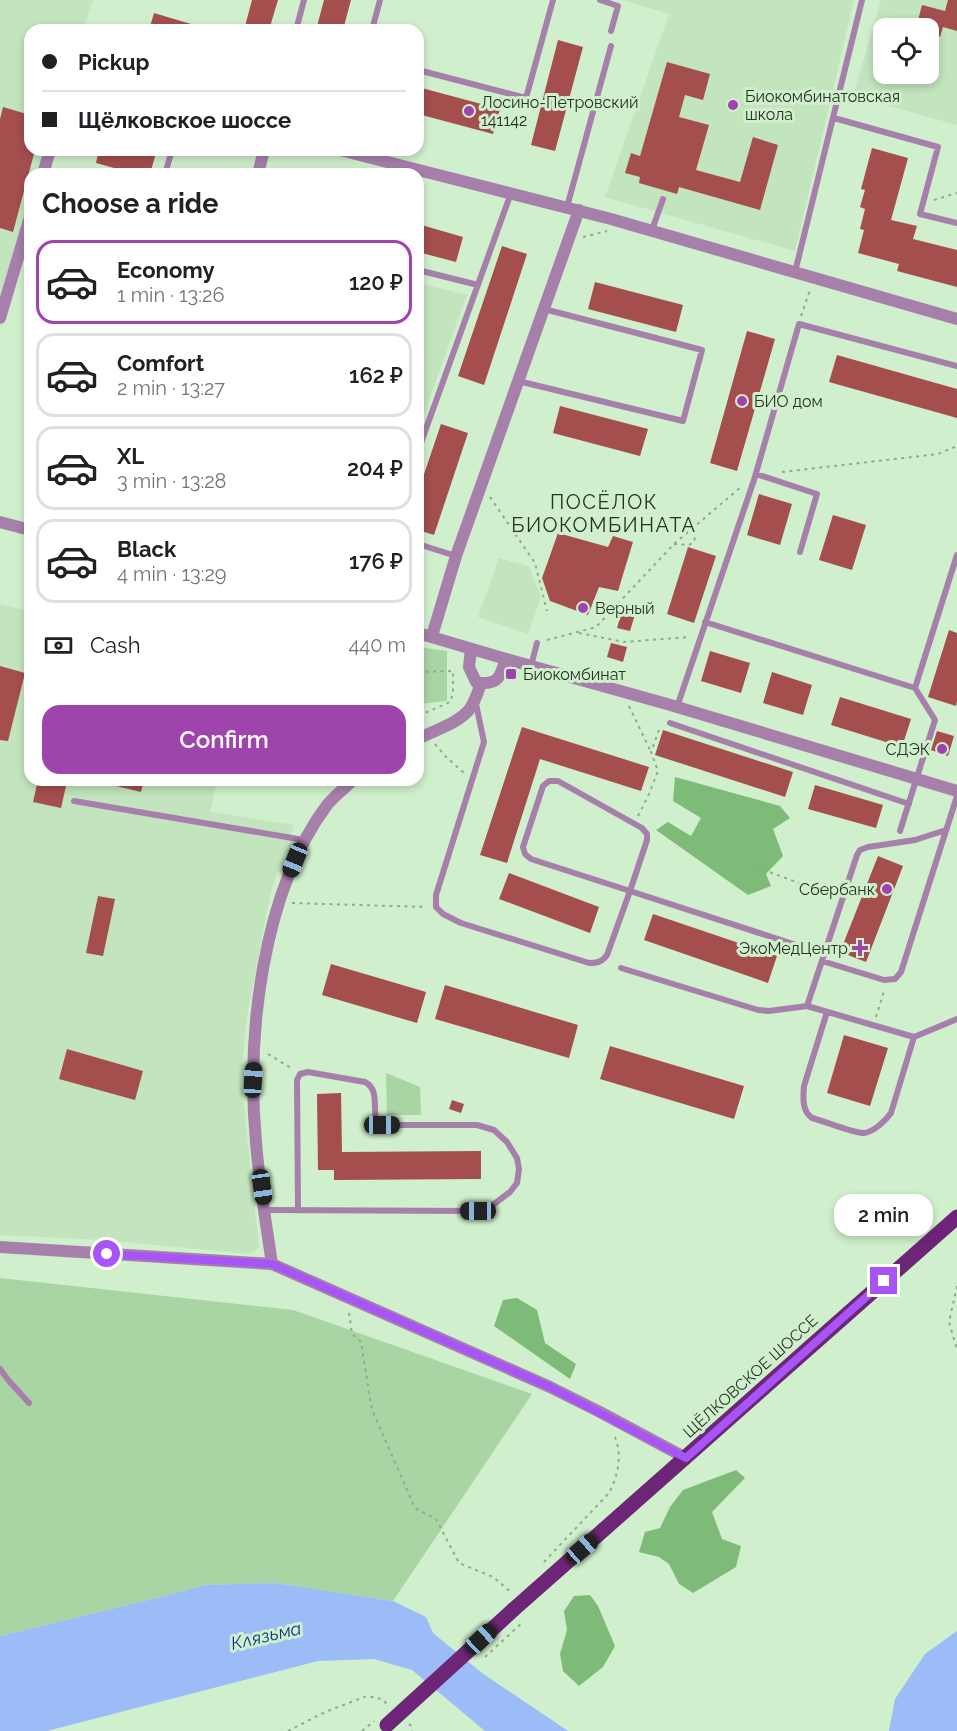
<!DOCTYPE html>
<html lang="en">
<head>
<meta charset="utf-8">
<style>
	:root { --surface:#fff; --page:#f6f6f6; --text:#202124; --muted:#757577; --line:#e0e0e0; --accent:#9f43ad }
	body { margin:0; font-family:Raleway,sans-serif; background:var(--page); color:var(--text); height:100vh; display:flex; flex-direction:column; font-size:22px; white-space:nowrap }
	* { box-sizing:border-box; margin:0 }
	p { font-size:20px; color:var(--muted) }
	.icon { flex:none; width:33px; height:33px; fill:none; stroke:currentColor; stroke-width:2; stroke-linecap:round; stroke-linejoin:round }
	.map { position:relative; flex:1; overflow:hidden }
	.side { position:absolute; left:24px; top:168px; width:400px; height:618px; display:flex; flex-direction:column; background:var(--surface); border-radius:18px; box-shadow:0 3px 9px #0003 }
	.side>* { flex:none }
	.top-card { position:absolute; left:24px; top:24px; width:400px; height:132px; border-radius:18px; box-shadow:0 3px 9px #0003; display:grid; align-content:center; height:132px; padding:0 18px; background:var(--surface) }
	.tools { position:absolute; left:873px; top:18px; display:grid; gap:12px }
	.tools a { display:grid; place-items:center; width:66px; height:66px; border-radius:12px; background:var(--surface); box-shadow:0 3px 9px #0003; font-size:30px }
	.end { position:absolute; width:27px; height:27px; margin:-14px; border:8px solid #a855f7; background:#fff; box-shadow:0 0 0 3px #fff }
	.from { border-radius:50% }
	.bubble { position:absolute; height:42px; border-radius:18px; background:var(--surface); box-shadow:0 3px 9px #0003; font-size:20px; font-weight:600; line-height:42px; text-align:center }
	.car { position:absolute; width:18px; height:36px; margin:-18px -9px; border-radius:8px; box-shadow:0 0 4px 2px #0007; background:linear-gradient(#222 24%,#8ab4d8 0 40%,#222 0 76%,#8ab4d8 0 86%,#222 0) }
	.top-card b { display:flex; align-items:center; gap:21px; height:57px; font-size:22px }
	.top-card b+b { border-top:2px solid var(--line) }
	.top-card i { width:15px; height:15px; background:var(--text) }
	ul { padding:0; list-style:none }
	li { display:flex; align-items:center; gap:18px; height:84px; margin:0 12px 9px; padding:0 6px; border:3px solid var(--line); border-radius:18px }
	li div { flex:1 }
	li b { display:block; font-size:22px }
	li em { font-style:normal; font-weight:600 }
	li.selected { border-color:var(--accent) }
	li>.icon { width:54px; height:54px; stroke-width:1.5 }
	h2 { padding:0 18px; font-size:27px; line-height:72px }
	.pay { display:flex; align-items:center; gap:15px; height:66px; padding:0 18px; font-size:22px }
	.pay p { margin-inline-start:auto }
	.button { display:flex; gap:12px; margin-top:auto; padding:12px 18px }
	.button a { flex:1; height:69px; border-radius:18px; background:var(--accent); color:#fff; font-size:24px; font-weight:600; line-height:69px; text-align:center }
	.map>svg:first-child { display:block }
	.built { fill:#c2e5bd; fill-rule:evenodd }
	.green { fill:#a9d4a3 }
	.forest { fill:#7fbb78 }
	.water { fill:#9bbcf6 }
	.building { fill:#a44e4e }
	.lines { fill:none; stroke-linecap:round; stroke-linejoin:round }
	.path { stroke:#91a98d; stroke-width:2; stroke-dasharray:3 4.5; stroke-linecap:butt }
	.service { stroke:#a67fab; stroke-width:6 }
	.minor { stroke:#a67fab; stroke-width:12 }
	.tertiary { stroke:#a67fab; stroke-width:12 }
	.primary { stroke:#6d2578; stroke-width:15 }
	.path-bridge { stroke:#91a98d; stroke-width:2; stroke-dasharray:3 4.5; stroke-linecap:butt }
	.primary-bridge { stroke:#6d2578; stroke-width:15 }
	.route { stroke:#a855f7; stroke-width:8 }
	.poi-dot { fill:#9f43ad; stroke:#d0efcc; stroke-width:2 }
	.labels { text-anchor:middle; stroke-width:6; stroke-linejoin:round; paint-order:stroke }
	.poi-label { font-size:16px; fill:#263224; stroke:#d0efcc; text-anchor:start }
	.street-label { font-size:16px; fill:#263224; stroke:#d0efcc }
	.water-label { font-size:18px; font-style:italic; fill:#0d3788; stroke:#d0efcc }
	.quarter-label { font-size:20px; letter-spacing:1.5px; fill:#263224; stroke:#d0efcc }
</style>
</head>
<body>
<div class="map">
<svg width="957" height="1731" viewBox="0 0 957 1731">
	<rect width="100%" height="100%" fill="#d0efcc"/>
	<!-- built -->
	<path class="built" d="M0,0H93L83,30H30V150H46L39,174H30V205L0,313Z
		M622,0H854L795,251L605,197L669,14Z
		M881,0H957V125L853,96ZM884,28H928V74H884Z
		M419,283L467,295L419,428L418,283Z
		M499,558L529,566L541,597L528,634L478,617Z
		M0,604L30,611V780H217L210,812L294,825L271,891L247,1016L241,1078L259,1247L250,1254L103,1240L0,1235Z"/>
	<!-- green -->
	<path class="green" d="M418,647L447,651V701L419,704Z
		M386,1073L420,1087L421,1115H387Z
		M0,1278L293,1310L532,1394L393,1601L276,1583L205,1585L161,1597L0,1636Z"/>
	<!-- forest -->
	<path class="forest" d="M675,777L780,806L790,818L773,829L783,856L766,874L771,886L748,895L656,830L668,822L691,836L701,818L673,801Z
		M517,1298L537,1310L545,1343L576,1364L570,1379L494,1326L503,1300Z
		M736,1470L745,1478L712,1512L722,1539L741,1546L736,1567L693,1593L679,1584L669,1564L659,1557L639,1552L645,1532L660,1528L670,1507L683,1490Z
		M590,1595L598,1606L615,1646L603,1667L579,1686L563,1671L560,1654L567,1630L564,1611L574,1596Z"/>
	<!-- water -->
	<path class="water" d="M276,1583L393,1601L426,1617L433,1633L482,1673L568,1731H485L412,1670L374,1659L318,1661L47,1731H0V1636L161,1597L205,1585Z
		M957,1631V1731H889L895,1699L925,1654Z"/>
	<!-- building -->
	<path class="building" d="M252,0H278L269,30H244Z
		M324,0H351L343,30H316Z
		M948,0H957V31L943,27L940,37L928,33V28H916L922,5L945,11Z
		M154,13L191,24L189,30H149Z
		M558,40L583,47L555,151L531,145Z
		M667,62L710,74L703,100L685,95L679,117L709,125L696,170L740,182L753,137L778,145L760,210L679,187L677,194L639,183L640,177L625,173L631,153L640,156Z
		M418,87L500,109L493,134L418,114Z
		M3,107L30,115V150H35L13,232L0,228V119Z
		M872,148L908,158L891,220L917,226L913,239L957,250V287L897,271L899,264L858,253L864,230L860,229L865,209L860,207L865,190L861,189Z
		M99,150H145L156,153L150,174H136L96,163Z
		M418,224L463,237L456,262L418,252Z
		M502,246L527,254L484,385L458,376Z
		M595,282L683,305L676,332L588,309Z
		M747,331L775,339L737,471L710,463Z
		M837,355L957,389V418L829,382Z
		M560,406L648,429L640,456L553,433Z
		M441,424L468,433L434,535L418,530V492Z
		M759,494L792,504L780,545L747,535Z
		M833,515L866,525L852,570L819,560Z
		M558,533L608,547L613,536L633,542L618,591L599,587L588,615L550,601L542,578Z
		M688,547L716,556L694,623L667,614Z
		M624,604L637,608L630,631L617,628Z
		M949,630L957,633V701L956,706L928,697Z
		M611,643L627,647L623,662L607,657Z
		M710,651L750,663L741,693L701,681Z
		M0,666L25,673L8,741L0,740Z
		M772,672L812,685L803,715L763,703Z
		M840,697L911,719L902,747L831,725Z
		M522,727L649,767L641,791L540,759L507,863L480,855Z
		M663,730L793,772L785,797L655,755Z
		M937,731L954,736L948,756L931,750Z
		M38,780L66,786L61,808L33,802Z
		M113,780H144L141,792L112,785Z
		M815,785L883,805L876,828L808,809Z
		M878,856L903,866L866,962L840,952Z
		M509,873L599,907L590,933L499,899Z
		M98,896L115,899L103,956L86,953Z
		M653,914L777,956L768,983L644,940Z
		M331,964L426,992L417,1023L322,995Z
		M445,985L578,1025L569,1058L435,1019Z
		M844,1035L888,1048L870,1106L827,1093Z
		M610,1046L744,1086L734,1119L600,1079Z
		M67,1049L143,1071L135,1100L59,1079Z
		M341,1093L342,1152L481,1151V1179L334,1180V1170H318L317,1094Z
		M452,1100L464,1104L461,1113L449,1109Z"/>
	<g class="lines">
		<!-- path -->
		<path class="path" d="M934,200L957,193
			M583,237L607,231
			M801,316L810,290
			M782,472L938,454L957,446
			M490,497L535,563L547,611
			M674,544L689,545L694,542L697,527
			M579,633L624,642L689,637
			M547,640L596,627L674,544L741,487
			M418,672L453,671V694L450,702L418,716
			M629,706L651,752
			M435,744L445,756L464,773
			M638,816L649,794L658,771L651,752L660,727
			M756,867L834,896
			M292,903L427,907
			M876,1017L884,991
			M268,1054L291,1068
			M957,1286L949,1322L957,1350
			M349,1313L352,1334L361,1342L372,1410L415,1508L436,1519L459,1563L493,1577L511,1592
			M544,1562L609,1493C618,1476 623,1454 614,1435
			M409,1724L411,1726L412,1731
			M288,1731L325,1712L367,1696L382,1699L389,1706
			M362,1731L374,1721"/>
		<!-- service -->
		<path class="service" d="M600,0L618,6L611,31
			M296,30L304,0
			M372,30L380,0
			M418,70L526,98L553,0
			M834,118L938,147L920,214L957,223
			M165,174L172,150
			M567,207L611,46
			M652,230L663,199
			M418,270L478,285
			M795,272L862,0
			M518,381L683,421L702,350L544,309
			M418,451L511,193
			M756,474L817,494L800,552
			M418,544L456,556
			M705,622L915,688L935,720L900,831
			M531,666L537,643
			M915,688L957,555
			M476,704L484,742L436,895V907L443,914L461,923L589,963C597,963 602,962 607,955L630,891L531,859L525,854L523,847L543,786L549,781H558L642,828L647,834V840L630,891L824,954
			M677,707L754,480L799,324L957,366
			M670,723L909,804
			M74,801L304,840
			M822,961L884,980L895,979L901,972L957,796
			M621,968L758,1010L769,1011L807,1006L857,855L860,850L868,847L915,840L946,830
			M807,1006L914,1037L957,1019
			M827,1012L804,1086C803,1098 802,1111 812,1118C824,1121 853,1133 864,1133C874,1132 886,1120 891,1113L914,1037
			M265,1210L478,1211L494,1204L510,1192L517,1183L519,1169L517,1158L507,1142L494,1130L477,1125H382L377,1123C372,1108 380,1090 365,1082L308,1072L300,1074L297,1080L298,1210
			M0,1369L9,1381L29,1403"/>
		<!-- minor -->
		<path class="minor" d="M340,150L611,219L957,319
			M43,174L50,150
			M258,174L264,150
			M0,318L30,217
			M0,522L30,530
			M418,633L506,659
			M432,636L456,556L579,210
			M471,649L469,667L476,682L481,683
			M0,1247L272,1264"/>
		<!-- tertiary -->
		<path class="tertiary" d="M418,739C434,730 457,724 469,710C475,702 478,692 481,683C500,684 500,675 506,659L667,704L957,791
			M353,780C345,788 334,796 327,805C262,892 246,1036 256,1142C259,1182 266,1223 272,1264L550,1387L600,1412L686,1458"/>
		<!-- primary -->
		<path class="primary" d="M513,1610L957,1217"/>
		<!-- path-bridge -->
		<path class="path-bridge" d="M485,1657L523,1622"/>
		<!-- primary-bridge -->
		<path class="primary-bridge" d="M387,1725L513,1610"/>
	</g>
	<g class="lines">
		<!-- route -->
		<path class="route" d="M107,1254L272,1264L550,1387L686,1458L884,1281"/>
	</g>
	<!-- markers -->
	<g class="poi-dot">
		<circle cx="733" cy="105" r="6"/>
		<circle cx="469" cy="111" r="6"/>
		<circle cx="742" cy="401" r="6"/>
		<circle cx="583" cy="608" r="6"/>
		<rect x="505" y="668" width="12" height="12" rx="3"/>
		<circle cx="942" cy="749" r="6"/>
		<circle cx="887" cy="889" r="6"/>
		<path d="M857 939h6v6h6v6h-6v6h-6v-6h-6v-6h6z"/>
	</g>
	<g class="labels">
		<!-- poi labels -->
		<g class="poi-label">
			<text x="745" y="102">Биокомбинатовская<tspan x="745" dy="18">школа</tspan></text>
			<text x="481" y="108">Лосино-Петровский<tspan x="481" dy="18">141142</tspan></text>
			<text x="754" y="407">БИО дом</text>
			<text x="595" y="614">Верный</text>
			<text x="523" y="680">Биокомбинат</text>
			<text x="930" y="755" text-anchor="end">СДЭК</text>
			<text x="875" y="895" text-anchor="end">Сбербанк</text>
			<text x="848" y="954" text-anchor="end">ЭкоМедЦентр</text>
		</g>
		<!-- street labels -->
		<g class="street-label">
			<text transform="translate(750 1376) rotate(-42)" y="6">ЩЁЛКОВСКОЕ ШОССЕ</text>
		</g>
		<!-- water labels -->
		<g class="water-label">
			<text transform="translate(266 1636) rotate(-13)" y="6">Клязьма</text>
		</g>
		<!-- quarter labels -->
		<g class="quarter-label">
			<text x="604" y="509">ПОСЁЛОК<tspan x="604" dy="23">БИОКОМБИНАТА</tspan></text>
		</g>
	</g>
</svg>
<div class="tools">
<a><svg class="icon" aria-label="locate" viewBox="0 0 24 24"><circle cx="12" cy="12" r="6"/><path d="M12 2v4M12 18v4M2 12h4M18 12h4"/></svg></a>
</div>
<i class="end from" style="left:107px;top:1254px"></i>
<i class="end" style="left:884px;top:1281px"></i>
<div class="bubble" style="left:834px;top:1194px;width:99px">2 min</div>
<i class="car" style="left:295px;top:860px;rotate:202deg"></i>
<i class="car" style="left:253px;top:1080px;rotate:3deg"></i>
<i class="car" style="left:382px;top:1125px;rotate:90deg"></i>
<i class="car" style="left:262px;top:1187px;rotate:172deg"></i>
<i class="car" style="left:478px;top:1211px;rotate:270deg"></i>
<i class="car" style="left:582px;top:1549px;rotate:49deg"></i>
<i class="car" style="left:481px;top:1639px;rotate:47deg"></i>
<div class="top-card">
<b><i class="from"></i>Pickup</b>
<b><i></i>Щёлковское шоссе</b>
</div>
<section class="side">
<h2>Choose a ride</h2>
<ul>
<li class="selected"><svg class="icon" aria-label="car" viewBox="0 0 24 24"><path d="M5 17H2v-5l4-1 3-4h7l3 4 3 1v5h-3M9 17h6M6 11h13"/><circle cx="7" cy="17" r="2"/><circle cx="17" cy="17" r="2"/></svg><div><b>Economy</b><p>1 min · 13:26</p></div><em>120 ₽</em></li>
<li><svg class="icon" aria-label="car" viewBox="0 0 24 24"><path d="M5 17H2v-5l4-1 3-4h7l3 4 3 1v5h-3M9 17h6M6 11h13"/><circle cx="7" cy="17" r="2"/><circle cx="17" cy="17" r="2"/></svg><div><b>Comfort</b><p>2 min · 13:27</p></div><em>162 ₽</em></li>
<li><svg class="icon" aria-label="car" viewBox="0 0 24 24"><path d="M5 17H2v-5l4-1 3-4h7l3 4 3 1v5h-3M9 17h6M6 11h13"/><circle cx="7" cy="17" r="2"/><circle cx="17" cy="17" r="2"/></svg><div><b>XL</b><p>3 min · 13:28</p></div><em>204 ₽</em></li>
<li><svg class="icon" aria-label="car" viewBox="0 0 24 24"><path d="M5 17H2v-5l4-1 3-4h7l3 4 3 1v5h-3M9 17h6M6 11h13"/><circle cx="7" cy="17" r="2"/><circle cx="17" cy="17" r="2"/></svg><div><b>Black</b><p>4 min · 13:29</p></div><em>176 ₽</em></li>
</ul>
<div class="pay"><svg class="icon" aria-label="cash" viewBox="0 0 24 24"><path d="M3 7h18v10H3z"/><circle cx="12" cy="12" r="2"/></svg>Cash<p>440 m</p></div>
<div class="button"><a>Confirm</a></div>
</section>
</div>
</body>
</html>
